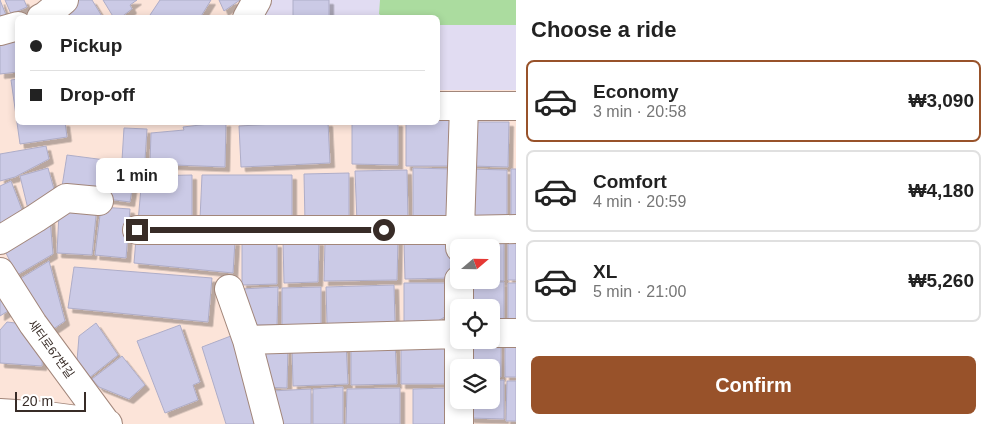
<!DOCTYPE html>
<html lang="en">
<head>
<meta charset="utf-8">
<style>
	:root { --surface:#fff; --page:#f2f2f2; --text:#222; --muted:#767676; --line:#e0e0e0; --accent:#98522a }
	body { margin:0; font-family:Helvetica,"Noto Sans KR",sans-serif; background:var(--page); color:var(--text); height:100vh; display:flex; flex-direction:column; font-size:19px; white-space:nowrap }
	* { box-sizing:border-box; margin:0 }
	p { font-size:16px; color:var(--muted) }
	.icon { flex:none; width:28px; height:28px; fill:none; stroke:currentColor; stroke-width:2; stroke-linecap:round; stroke-linejoin:round }
	.map { position:relative; flex:1; overflow:hidden }
	.drawer { display:flex; flex-direction:column; background:var(--surface); width:475px }
	.drawer>* { flex:none }
	.top-card { position:absolute; left:15px; top:15px; width:425px; height:110px; border-radius:8px; box-shadow:0 2px 8px #0003; display:grid; align-content:center; height:110px; padding:0 15px; background:var(--surface) }
	.needle { width:32px; rotate:70deg }
	.fabs { position:absolute; left:450px; top:239px; display:grid; gap:10px }
	.fabs a { display:grid; place-items:center; width:50px; height:50px; border-radius:8px; background:var(--surface); box-shadow:0 2px 8px #0003; font-size:25px }
	.scale { position:absolute; left:15px; bottom:12px; width:71px; box-sizing:border-box; padding-left:5px; border:2px solid #382c27; border-top:0; font-size:14px; line-height:18px; white-space:nowrap; color:#382c27; -webkit-text-stroke:4px #fff; paint-order:stroke }
	.end { position:absolute; width:22px; height:22px; margin:-11px; border:6px solid #382c27; background:#fff; box-shadow:0 0 0 2px #fff }
	.from { border-radius:50% }
	.bubble { position:absolute; height:35px; border-radius:8px; background:var(--surface); box-shadow:0 2px 8px #0003; font-size:16px; font-weight:600; line-height:35px; text-align:center }
	.top-card b { display:flex; align-items:center; gap:18px; height:48px; font-size:19px }
	.top-card b+b { border-top:1px solid var(--line) }
	.top-card i { width:12px; height:12px; background:var(--text) }
	ul { padding:0; list-style:none }
	li { display:flex; align-items:center; gap:15px; height:82px; margin:0 10px 8px; padding:0 5px; border:2px solid var(--line); border-radius:8px }
	li div { flex:1 }
	li b { display:block; font-size:19px }
	li em { font-style:normal; font-weight:600 }
	li.current { border-color:var(--accent) }
	li>.icon { width:45px; height:45px; stroke-width:1.5 }
	h2 { padding:0 15px; font-size:22px; line-height:60px }
	.button { display:flex; gap:10px; margin-top:auto; padding:10px 15px }
	.button a { flex:1; height:58px; border-radius:8px; background:var(--accent); color:#fff; font-size:20px; font-weight:600; line-height:58px; text-align:center }
	main { display:flex; flex:1; min-height:0 }
	.map>svg:first-child { display:block }
	.education { fill:#e1dcf2 }
	.green { fill:#abdc9f }
	.building { fill:#cbcae6; stroke:#aeadc8; filter:url(#shadow) }
	.lines { fill:none; stroke-linecap:round; stroke-linejoin:round }
	.minor-casing { stroke:#a2867a; stroke-width:30 }
	.minor { stroke:#fff; stroke-width:28 }
	.route { stroke:#382c27; stroke-width:6 }
	.labels { text-anchor:middle; stroke-width:4.5; stroke-linejoin:round; paint-order:stroke }
	.street-label { font-size:12px; fill:#382c27; stroke:#fff }
</style>
</head>
<body>
<main>
<div class="map">
<svg width="516" height="424" viewBox="0 0 516 424">
	<defs>
		<filter id="shadow"><feDropShadow dx="4.5" dy="4.5" stdDeviation="0" flood-color="#0004"/></filter>
	</defs>
	<rect width="100%" height="100%" fill="#fce4d9"/>
	<!-- education -->
	<path class="education" d="M263,0H516V90H438V18H253Z"/>
	<!-- green -->
	<path class="green" d="M380,0H516V25H438V18L383,17L379,14Z"/>
	<!-- building -->
	<path class="building" d="M0,0L6,15L0,18Z
		M5,0H24L27,7L11,14Z
		M78,0H92L103,18H54Z
		M103,0H137L130,5L132,9L120,18H114Z
		M160,0H211L200,18H148Z
		M219,0H240L224,11Z
		M293,0H329V18H293Z
		M18,41V72L0,74V43Z
		M18,79V122H65L67,137L20,144L11,80Z
		M438,119H451V166H406V122H438Z
		M226,122L225,167L150,164L151,133L184,130L183,127Z
		M311,122H328L330,163L241,167L239,126Z
		M352,122H398V165L352,164Z
		M473,122H509L508,167L472,166Z
		M124,128L147,129L145,160H122Z
		M46,146L49,159L15,177L0,181V154Z
		M67,155L136,164L130,202L61,193Z
		M48,168L57,200L29,213L20,176Z
		M413,168L451,169V220L413,219Z
		M469,169L507,170V220H469Z
		M511,169H516V221H511Z
		M407,170L408,222H357L355,171Z
		M349,173V222L305,223L304,174Z
		M192,175V222H138L142,176Z
		M202,175H292V218L200,219Z
		M11,181L25,218L0,230V186Z
		M97,206L92,255L57,253L59,213Z
		M101,207L130,209L126,258L95,255Z
		M50,219L53,254L17,275L3,247Z
		M136,239L235,241L233,273L134,263Z
		M451,239L450,278L405,279L404,240Z
		M469,239H504V281L469,280H491V248H469Z
		M508,239H516V280H508Z
		M398,240L397,280L324,281L325,241Z
		M283,241H319L318,282L284,283Z
		M242,243H277V284L242,285Z
		M49,261L65,321L49,332L18,280Z
		M74,267L212,278L208,322L68,308Z
		M468,282H504V326L491,325V308H468Z
		M404,283H448V315L436,322H404Z
		M508,283H516V322H508Z
		M394,285L395,322L327,324L326,287Z
		M278,287L277,325H253L242,289Z
		M321,287V325H282V288Z
		M0,298L8,311L0,316Z
		M7,322L24,324L43,350L42,366L0,363V330Z
		M96,323L118,355L89,378L77,361L79,336Z
		M180,325L200,382L193,385L198,400L165,413L137,341Z
		M236,334L263,424H226L202,347Z
		M505,339L516,340V377H505Z
		M401,340L452,347V384H401Z
		M468,340H501V377H491V368H467Z
		M346,342L348,384L293,386L292,344Z
		M395,342L397,384L351,385V343Z
		M261,345H288L287,388L264,387Z
		M122,356L145,385L129,399L99,387L92,379Z
		M491,380H504V419L470,418L464,400H491Z
		M507,381H516V421H506Z
		M343,387V424H313V389Z
		M400,388V424H346L347,389Z
		M452,388V424H413V389Z
		M311,389V424H280L271,391Z"/>
	<g class="lines">
		<defs>
			<path id="minor" d="M41,18L45,16L64,0
				M247,18L257,0
				M0,31L18,26
				M438,106H516
				M137,230H460L464,106
				M0,240L36,218L66,198L99,201
				M460,248V230L516,229
				M0,272L33,324L106,423
				M229,289L247,340L459,334
				M491,333H516
				M247,340L269,424
				M0,413L47,416L108,424
				M459,424V280"/>
		</defs>
		<!-- minor casing -->
		<use href="#minor" class="minor-casing"/>
		<!-- minor -->
		<use href="#minor" class="minor"/>
	</g>
	<g class="lines">
		<!-- route -->
		<path class="route" d="M137,230H384"/>
	</g>
	<g class="labels">
		<!-- street labels -->
		<g class="street-label">
			<text transform="translate(51 349) rotate(54)" y="4">새터로67번길</text>
		</g>
	</g>
</svg>
<div class="fabs">
<a><svg class="needle" viewBox="-14 -14 28 28"><path d="M0-13l5 13h-10z" fill="#e53935"/><path d="M0 13l5-13h-10z" fill="#767676"/></svg></a>
<a><svg class="icon" aria-label="locate" viewBox="0 0 24 24"><circle cx="12" cy="12" r="6"/><path d="M12 2v4M12 18v4M2 12h4M18 12h4"/></svg></a>
<a><svg class="icon" aria-label="layers" viewBox="0 0 24 24"><path d="M12 4l9 5-9 5-9-5zM3 14l9 5 9-5"/></svg></a>
</div>
<div class="scale">20 m</div>
<i class="end from" style="left:384px;top:230px"></i>
<i class="end" style="left:137px;top:230px"></i>
<div class="bubble" style="left:96px;top:158px;width:82px">1 min</div>
<div class="top-card">
<b><i class="from"></i>Pickup</b>
<b><i></i>Drop-off</b>
</div>
</div>
<section class="drawer">
<h2>Choose a ride</h2>
<ul>
<li class="current"><svg class="icon" aria-label="car" viewBox="0 0 24 24"><path d="M5 17H2v-5l4-1 3-4h7l3 4 3 1v5h-3M9 17h6M6 11h13"/><circle cx="7" cy="17" r="2"/><circle cx="17" cy="17" r="2"/></svg><div><b>Economy</b><p>3 min · 20:58</p></div><em>₩3,090</em></li>
<li><svg class="icon" aria-label="car" viewBox="0 0 24 24"><path d="M5 17H2v-5l4-1 3-4h7l3 4 3 1v5h-3M9 17h6M6 11h13"/><circle cx="7" cy="17" r="2"/><circle cx="17" cy="17" r="2"/></svg><div><b>Comfort</b><p>4 min · 20:59</p></div><em>₩4,180</em></li>
<li><svg class="icon" aria-label="car" viewBox="0 0 24 24"><path d="M5 17H2v-5l4-1 3-4h7l3 4 3 1v5h-3M9 17h6M6 11h13"/><circle cx="7" cy="17" r="2"/><circle cx="17" cy="17" r="2"/></svg><div><b>XL</b><p>5 min · 21:00</p></div><em>₩5,260</em></li>
</ul>
<div class="button"><a>Confirm</a></div>
</section>
</main>
</body>
</html>
